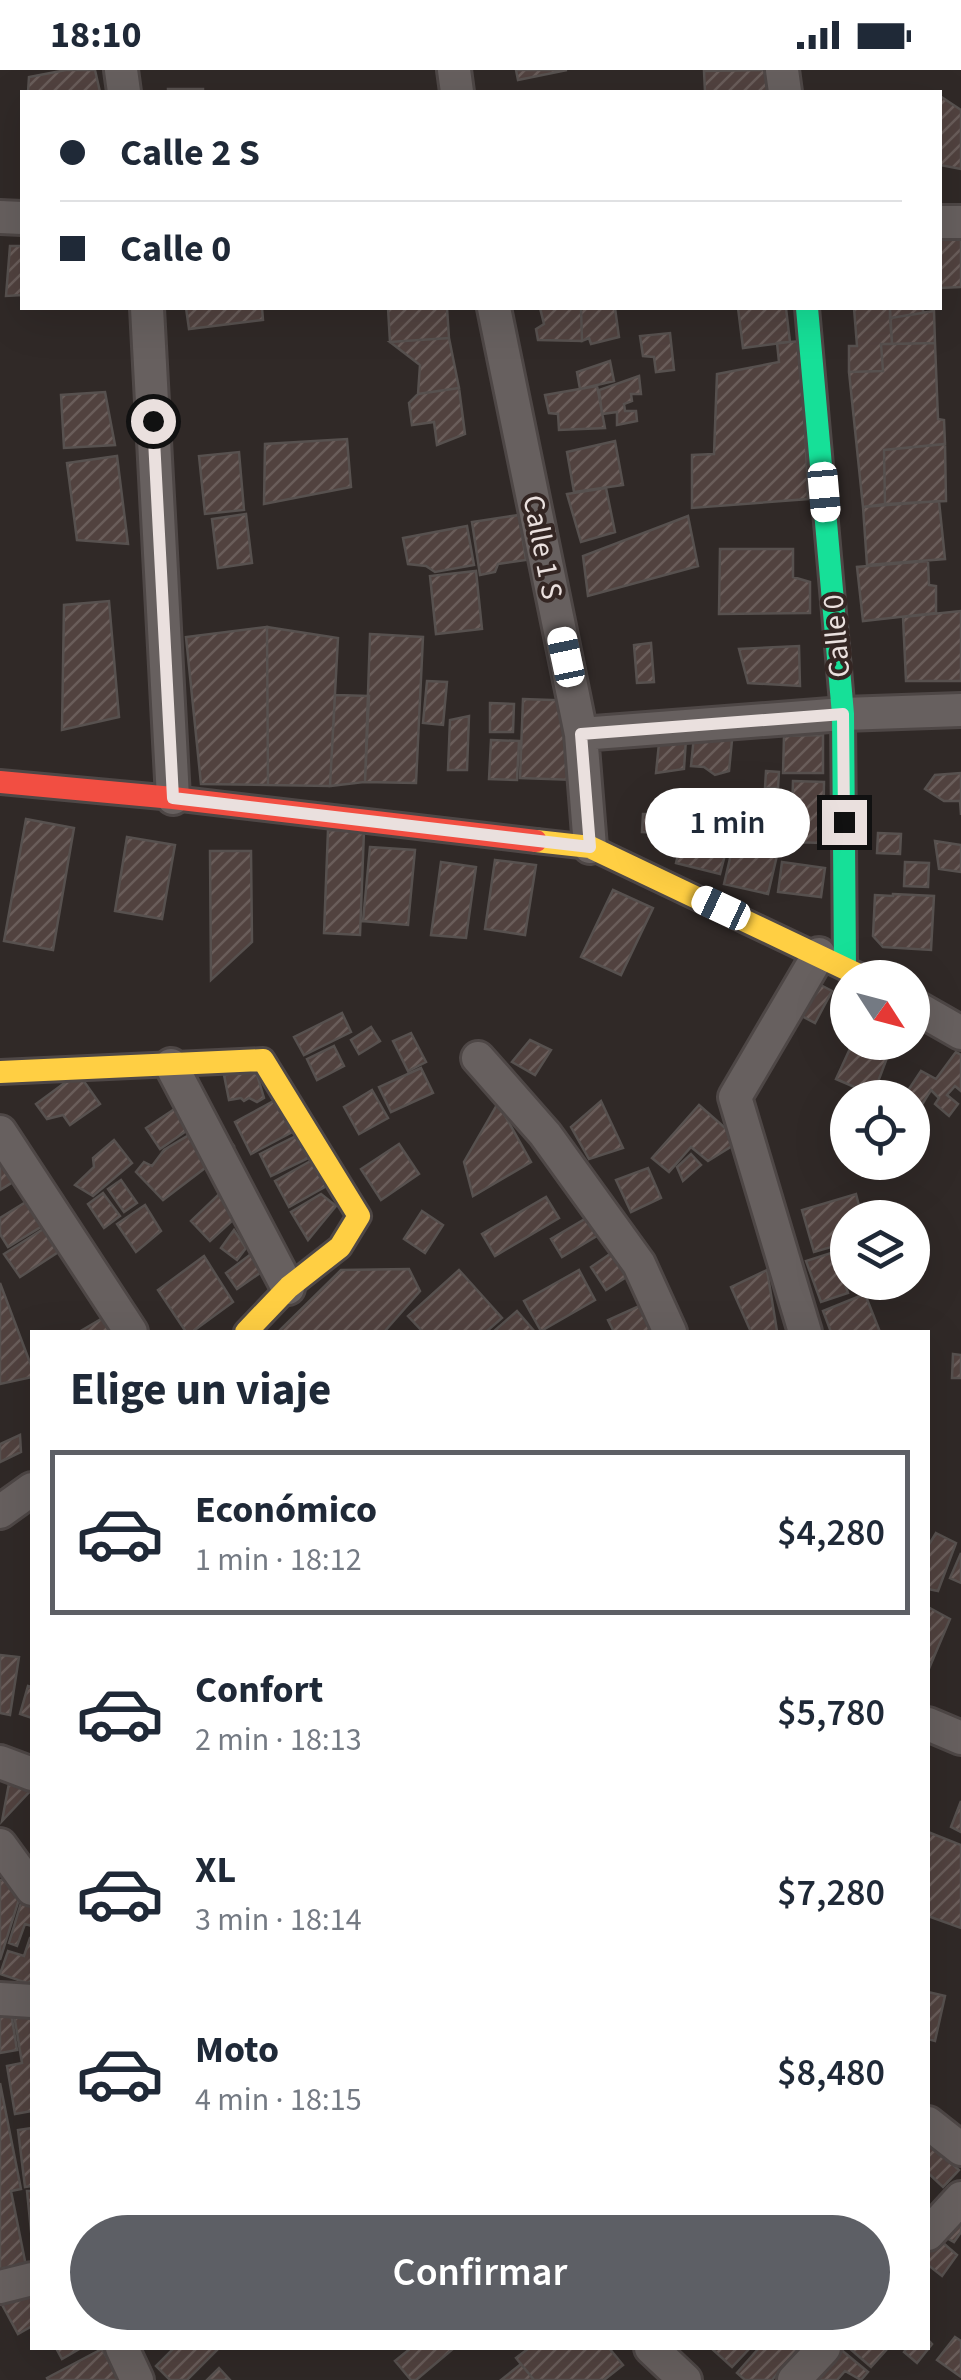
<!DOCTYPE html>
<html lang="es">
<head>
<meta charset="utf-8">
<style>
	:root { --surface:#fff; --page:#f6f6f7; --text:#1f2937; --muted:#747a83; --line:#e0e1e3; --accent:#5d5f65 }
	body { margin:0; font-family:"Source Sans 3",sans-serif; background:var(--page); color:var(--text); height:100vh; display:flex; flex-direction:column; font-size:38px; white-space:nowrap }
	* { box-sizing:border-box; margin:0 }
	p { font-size:32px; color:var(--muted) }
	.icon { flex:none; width:55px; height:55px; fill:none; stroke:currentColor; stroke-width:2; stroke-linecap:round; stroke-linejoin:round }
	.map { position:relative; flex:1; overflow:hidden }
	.drawer { position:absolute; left:30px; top:1260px; width:900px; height:1020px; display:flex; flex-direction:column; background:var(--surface); border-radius:0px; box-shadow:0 10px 40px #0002 }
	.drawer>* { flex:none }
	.hud { position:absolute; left:20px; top:20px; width:922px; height:220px; border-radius:0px; box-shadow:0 10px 40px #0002; display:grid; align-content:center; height:220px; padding:0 40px; background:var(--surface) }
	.needle { width:65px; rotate:126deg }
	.fabs { position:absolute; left:830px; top:890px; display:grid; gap:20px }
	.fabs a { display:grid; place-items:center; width:100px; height:100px; border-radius:50%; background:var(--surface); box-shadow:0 10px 40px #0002; font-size:50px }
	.end { position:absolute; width:45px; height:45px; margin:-22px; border:12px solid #eae0de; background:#111; box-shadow:0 0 0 5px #111 }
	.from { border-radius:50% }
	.bubble { position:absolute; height:70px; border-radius:35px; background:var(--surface); box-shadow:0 10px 40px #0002; font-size:32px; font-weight:600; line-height:70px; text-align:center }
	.car { position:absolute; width:30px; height:60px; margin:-30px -15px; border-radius:12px; box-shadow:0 0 8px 2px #0007; background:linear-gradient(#fff 24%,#345 0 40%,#fff 0 76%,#345 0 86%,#fff 0) }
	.hud b { display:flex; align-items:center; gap:35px; height:95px; font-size:38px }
	.hud b+b { border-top:2px solid var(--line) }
	.hud i { width:25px; height:25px; background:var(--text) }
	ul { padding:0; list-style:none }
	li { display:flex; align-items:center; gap:30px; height:165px; margin:0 20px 15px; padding:0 20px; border:5px solid transparent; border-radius:0px }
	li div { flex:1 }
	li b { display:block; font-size:38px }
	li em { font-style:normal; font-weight:600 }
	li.on { border-color:var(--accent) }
	li>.icon { width:90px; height:90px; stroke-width:1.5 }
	h2 { padding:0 40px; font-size:45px; line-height:120px }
	.action { display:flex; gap:20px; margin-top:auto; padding:20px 40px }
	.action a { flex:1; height:115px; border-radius:60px; background:var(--accent); color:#fff; font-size:40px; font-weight:600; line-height:115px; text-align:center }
	.status { display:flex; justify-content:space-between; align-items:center; height:70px; padding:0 50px; background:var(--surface); direction:ltr }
	.status svg { height:28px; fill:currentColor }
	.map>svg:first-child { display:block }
	.building { fill:url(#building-hatch); stroke:#57514f; stroke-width:2.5 }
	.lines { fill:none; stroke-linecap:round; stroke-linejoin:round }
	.street-casing { stroke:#4e4746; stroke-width:38 }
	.fast-casing { stroke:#4e4746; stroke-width:28 }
	.slow-casing { stroke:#4e4746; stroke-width:28 }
	.jam-casing { stroke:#4e4746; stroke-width:28 }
	.street { stroke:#67605f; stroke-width:32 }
	.fast { stroke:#16e098; stroke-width:22 }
	.slow { stroke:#ffcf43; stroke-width:22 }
	.jam { stroke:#f24e42; stroke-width:22 }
	.route { stroke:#eae0de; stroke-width:12 }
	.labels { text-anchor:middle; stroke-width:8; stroke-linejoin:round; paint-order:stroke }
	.street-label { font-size:30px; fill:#eae0de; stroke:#342623 }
</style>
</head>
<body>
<div class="status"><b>18:10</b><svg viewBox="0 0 49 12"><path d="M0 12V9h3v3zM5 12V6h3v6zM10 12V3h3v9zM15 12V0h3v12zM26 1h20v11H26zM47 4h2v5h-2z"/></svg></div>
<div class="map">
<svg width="961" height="2310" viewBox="0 0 961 2310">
	<defs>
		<pattern id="building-hatch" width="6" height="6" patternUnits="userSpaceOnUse" patternTransform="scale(2.5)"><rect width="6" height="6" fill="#51423f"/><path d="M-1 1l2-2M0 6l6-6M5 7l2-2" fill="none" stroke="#6a5d5a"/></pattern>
	</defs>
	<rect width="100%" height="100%" fill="#302927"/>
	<!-- building -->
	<path class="building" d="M66,0H95L100,22H28L29,7Z
		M516,0H567L518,10Z
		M766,0L768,22H705L704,1Z
		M168,19H203V22H168Z
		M940,26L961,40V99L940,95Z
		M940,152H961V217L940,218Z
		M10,176H22V225L6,226Z
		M186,238H262L263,250L189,259Z
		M388,238H447L449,268L390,272Z
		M540,238H581L582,271L538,270L536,259L544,254Z
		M581,238H615L619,267L591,274L589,268L582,271Z
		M738,238H786L790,272L743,278Z
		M854,238H890L892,274H881L883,301L849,302V276H857Z
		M890,238H923V243L890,248Z
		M934,241L935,273L892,274L890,248Z
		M670,263L674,300L656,302L654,287L643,286L640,266Z
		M449,268L459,318L418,324L420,295L390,272Z
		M802,271L808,429L692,438V385L714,384L717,304L779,292L777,273Z
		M935,273L938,349L944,350L945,374L884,380L885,434L863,437L849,302L883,301L881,274Z
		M610,291L614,311L580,319L577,302Z
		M639,306L641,324H631L632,331L624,334L625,341H636L637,351L617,355V342L602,344L599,320Z
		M597,316L605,358L559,360L558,344L549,343L545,325Z
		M459,318L465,364L437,375L434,352L412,355L409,333L418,324Z
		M105,322L115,375L64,378L61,325Z
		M347,369L351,417L264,434L265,374Z
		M615,371L623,415L574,422L567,382Z
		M945,374L946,431L885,434L884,380Z
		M239,382L244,440L205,444L199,386Z
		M117,386L128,474L77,470L67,393Z
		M606,418L615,462L581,472L567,424Z
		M939,431L945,489L867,495L863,437Z
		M246,444L252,493L218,498L212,449Z
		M519,445L526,490L498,494L495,502L480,505L472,452Z
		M688,446L698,496L588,526L583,486Z
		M467,456L474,495L435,502L426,496L408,494L403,468Z
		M720,479H793V507L810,512V543L719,544Z
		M928,491L929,515L936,516V543L863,551L857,497Z
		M476,501L482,559L436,564L430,506Z
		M109,531L119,647L62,660L64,535Z
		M961,541V611H906L903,547Z
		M267,557L268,715L201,714L186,567Z
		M267,557L338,568L330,716L268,715Z
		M370,564L423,567L416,713L365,712Z
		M651,573L654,612L637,613L634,575Z
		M799,576L800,616L748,613L739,579Z
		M427,611L447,612L443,655L423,653Z
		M335,625L369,626L365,712L330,716Z
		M523,629L580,631L576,710L520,708Z
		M490,633L514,634L513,662H490Z
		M469,646L467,700H448L450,650Z
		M823,665V703H783L784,666Z
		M694,666L732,670L729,701L715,705L704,697L691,696Z
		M686,669L684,699L656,703L659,673Z
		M491,670L519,671L517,710L489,709Z
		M766,701L779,702L778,718H765Z
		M961,703V745L960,731H944L925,719L935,705Z
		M793,711L824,712L823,773L791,772Z
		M748,742L779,745L777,767L746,764Z
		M643,744L673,745L667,763L642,762Z
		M687,747L732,758L720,804L676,793Z
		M26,749L74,758L53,880L4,871Z
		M328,760L364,761L360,865L324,863Z
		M878,763L901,764L900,784L877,783Z
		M127,767L175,775L162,849L115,841Z
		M735,767L779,777L768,824L724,814Z
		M935,771L961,775V802L939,799Z
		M370,777L415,780L408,855L363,851Z
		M210,781H251L252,872L211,910Z
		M495,790L536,795L525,865L485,859Z
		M441,792L476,797L466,868L431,865Z
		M782,792L825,798L821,827L778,822Z
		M905,792L929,793L928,817L904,816Z
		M613,820L653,838L621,905L581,887Z
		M893,824L934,826L931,880L883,877L873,866L875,825L893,826Z
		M813,911L832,921L815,953L796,943Z
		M342,943L351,962L304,985L294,967Z
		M371,957L380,971L359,984L351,970Z
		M411,963L426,992L408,1001L393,971Z
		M530,970L551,980L535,1005L512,992Z
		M853,972H893L873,1025L836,1009Z
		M334,976L344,996L317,1010L307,989Z
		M956,982L961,985V1021L955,1016L947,1025L958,1034L949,1046L935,1034L939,1028L931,1020L918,1041L912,1037V1028H903L921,1001L936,1009Z
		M255,998L264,1028L257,1032L249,1028L244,1031L241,1028L229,1030L224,1005Z
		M421,998L433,1023L391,1042L379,1017Z
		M78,1003L100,1034L70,1055L63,1045L47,1049L36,1034Z
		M372,1020L388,1048L359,1064L344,1037Z
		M194,1026L208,1046L160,1079L146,1058Z
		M281,1027L298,1059L251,1084L235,1052Z
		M601,1031L623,1078L589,1089L571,1057Z
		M498,1033L531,1092L473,1126L464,1092Z
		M699,1035L740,1071L708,1091L691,1077L669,1102L652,1088Z
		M214,1050L234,1076L163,1130L136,1102L144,1092L152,1096L164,1080Z
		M308,1060L319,1083L271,1106L260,1084Z
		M114,1070L132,1093L93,1126L75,1115L94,1097L93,1088Z
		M0,1071L21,1107L0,1120Z
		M399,1074L419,1104L381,1130L361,1099Z
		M325,1083L339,1109L289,1137L275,1111Z
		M691,1084L701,1095L683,1111L677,1097Z
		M648,1098L661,1128L631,1142L616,1110Z
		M238,1106L258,1127L210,1171L191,1151Z
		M121,1110L137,1133L124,1142L108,1119Z
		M47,1119L62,1144L8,1177L0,1164V1148Z
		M103,1123L120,1146L104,1158L88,1134Z
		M321,1124L336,1136L308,1170L291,1142Z
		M856,1124L862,1147L848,1148V1152L837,1155L842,1174L814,1182L802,1140Z
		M546,1127L559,1148L495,1186L482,1164Z
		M145,1135L161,1161L136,1182L117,1154Z
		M422,1141L443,1155L425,1183L404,1169Z
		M595,1143L605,1161L562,1187L551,1169Z
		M62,1147L77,1170L20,1207L4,1184Z
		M234,1160L246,1178L237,1190L221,1178Z
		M620,1177L636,1201L606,1220L591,1197Z
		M834,1182L848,1223L821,1232L806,1191Z
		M251,1184L263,1201L237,1219L226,1203Z
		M204,1186L233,1232L192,1262H186L158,1220Z
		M409,1199L420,1221L384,1262H278L341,1200Z
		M459,1200L502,1248L486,1262H423L408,1246Z
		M579,1200L595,1230L541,1261L524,1231Z
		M767,1200L777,1261L751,1262L731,1217Z
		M0,1213L32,1298V1307L0,1314Z
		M865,1224L880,1262H831L823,1241Z
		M646,1233L658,1262H614L608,1250Z
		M517,1241L535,1262H493Z
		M108,1245L119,1262H79Z
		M953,1284L961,1285V1308H952Z
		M20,1365L21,1382L0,1392V1374Z
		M936,1463L956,1473L938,1521L928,1519V1476Z
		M961,1483V1513L950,1508Z
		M928,1537L950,1549L928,1601Z
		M0,1585L19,1587L10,1645L0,1643Z
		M28,1616L32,1617V1648L20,1644Z
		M10,1708L32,1719L2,1751Z
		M961,1731V1762L951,1757Z
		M928,1762L961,1775V1858L928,1846Z
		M0,1810H25L0,1890Z
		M24,1823L32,1833V1856L25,1854L17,1876L9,1873Z
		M30,1868H32V1910L27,1913L0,1904L8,1881L24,1886Z
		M32,1922V2041L15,2044L7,1996L22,1993L11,1926Z
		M928,1922L945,1926L935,1971L928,1969Z
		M8,1923L17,1980L0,1983V1924Z
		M0,2013L21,2119L11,2121L26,2196L0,2202Z
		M32,2058V2116L25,2117L18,2060Z
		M928,2073L959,2100L943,2117L928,2103Z
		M27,2121H32V2160L31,2161Z
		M961,2140V2162L954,2172L938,2163Z
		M934,2165L957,2185L942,2206L928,2195V2174Z
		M32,2220V2256L18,2264L0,2231Z
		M955,2267L961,2271V2307L937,2290Z
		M928,2270L932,2274L917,2293L904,2282L907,2278H928Z
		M56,2278H81L62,2289Z
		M174,2278H219L187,2310H170L156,2296Z
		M411,2278H454L416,2310H411L395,2291Z
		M529,2278H609L623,2295L604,2310H534L516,2288Z
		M711,2278H750L732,2297Z
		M759,2278H799L772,2310H745L737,2303Z
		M839,2278L868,2302L861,2310L845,2301L837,2310H803Z
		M849,2278H888L871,2297Z
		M102,2279L119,2310H48L47,2308Z
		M521,2294L534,2310H501Z
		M219,2298L230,2310H207Z"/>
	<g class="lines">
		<defs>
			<path id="street" d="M121,0L124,22
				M454,0L457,22
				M782,0L785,22
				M0,147L22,148
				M940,152H961
				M147,238L173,728
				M494,238L581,664L590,777
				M581,664L843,644L961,640
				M912,935L961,963
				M478,988L545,1064L639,1194L670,1262
				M171,995L288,1218
				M0,1062L131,1262
				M805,1262L735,1027L819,884
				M0,1442L32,1419
				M928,1654L961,1668
				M0,1692L32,1704
				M0,1775L32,1819
				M0,1929L32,1931
				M928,2053L961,2079
				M928,2164L961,2128
				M0,2217L32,2209
				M122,2278L137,2310
				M651,2278L685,2310
				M794,2310L824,2278"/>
			<path id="fast" d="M807,238L843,644L845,896"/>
			<path id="slow" d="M536,771L590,777L865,908
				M0,1002L263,990L359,1146L340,1177L289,1217L246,1262"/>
			<path id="jam" d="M0,712L173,728L536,771"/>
		</defs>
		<!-- street casing -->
		<use href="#street" class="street-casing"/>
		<!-- fast casing -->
		<use href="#fast" class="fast-casing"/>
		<!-- slow casing -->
		<use href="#slow" class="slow-casing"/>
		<!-- jam casing -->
		<use href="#jam" class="jam-casing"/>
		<!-- street -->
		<use href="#street" class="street"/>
		<!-- fast -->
		<use href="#fast" class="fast"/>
		<!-- slow -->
		<use href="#slow" class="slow"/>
		<!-- jam -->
		<use href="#jam" class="jam"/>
	</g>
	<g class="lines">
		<!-- route -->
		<path class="route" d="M153,351L173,728L590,777L581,664L843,644L844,752"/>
	</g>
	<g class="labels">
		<!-- street labels -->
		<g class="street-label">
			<text transform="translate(543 477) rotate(79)" y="10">Calle 1 S</text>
			<text transform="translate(836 566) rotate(-95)" y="10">Calle 0</text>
		</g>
	</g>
</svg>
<div class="fabs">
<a><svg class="needle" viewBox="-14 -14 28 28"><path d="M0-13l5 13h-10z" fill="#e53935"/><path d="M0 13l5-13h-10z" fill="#747a83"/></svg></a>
<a><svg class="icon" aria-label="locate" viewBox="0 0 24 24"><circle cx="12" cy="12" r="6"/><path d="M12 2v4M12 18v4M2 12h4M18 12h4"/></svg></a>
<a><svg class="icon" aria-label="layers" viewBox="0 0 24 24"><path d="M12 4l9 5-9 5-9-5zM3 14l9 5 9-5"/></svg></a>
</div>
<i class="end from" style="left:153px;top:351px"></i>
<i class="end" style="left:844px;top:752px"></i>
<div class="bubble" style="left:645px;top:718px;width:165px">1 min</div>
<i class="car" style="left:824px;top:422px;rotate:175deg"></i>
<i class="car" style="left:566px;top:587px;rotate:348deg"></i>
<i class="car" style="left:721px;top:838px;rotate:295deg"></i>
<div class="hud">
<b><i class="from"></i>Calle 2 S</b>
<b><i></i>Calle 0</b>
</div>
<section class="drawer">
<h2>Elige un viaje</h2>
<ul>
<li class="on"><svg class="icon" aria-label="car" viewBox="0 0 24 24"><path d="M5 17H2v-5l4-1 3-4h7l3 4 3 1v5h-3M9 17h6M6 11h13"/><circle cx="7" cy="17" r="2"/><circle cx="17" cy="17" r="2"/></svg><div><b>Económico</b><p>1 min · 18:12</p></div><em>$4,280</em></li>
<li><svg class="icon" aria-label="car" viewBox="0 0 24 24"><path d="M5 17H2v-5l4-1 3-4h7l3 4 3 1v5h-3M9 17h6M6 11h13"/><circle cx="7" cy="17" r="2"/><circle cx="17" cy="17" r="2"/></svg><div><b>Confort</b><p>2 min · 18:13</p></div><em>$5,780</em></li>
<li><svg class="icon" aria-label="car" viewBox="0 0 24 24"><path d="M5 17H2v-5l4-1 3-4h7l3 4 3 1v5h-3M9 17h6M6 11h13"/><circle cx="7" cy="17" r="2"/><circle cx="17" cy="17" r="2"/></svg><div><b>XL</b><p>3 min · 18:14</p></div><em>$7,280</em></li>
<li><svg class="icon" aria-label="car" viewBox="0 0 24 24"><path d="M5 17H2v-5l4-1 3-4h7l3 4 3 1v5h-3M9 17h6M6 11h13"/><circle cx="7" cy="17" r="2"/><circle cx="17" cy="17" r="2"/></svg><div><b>Moto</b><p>4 min · 18:15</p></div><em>$8,480</em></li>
</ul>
<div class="action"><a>Confirmar</a></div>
</section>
</div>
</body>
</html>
